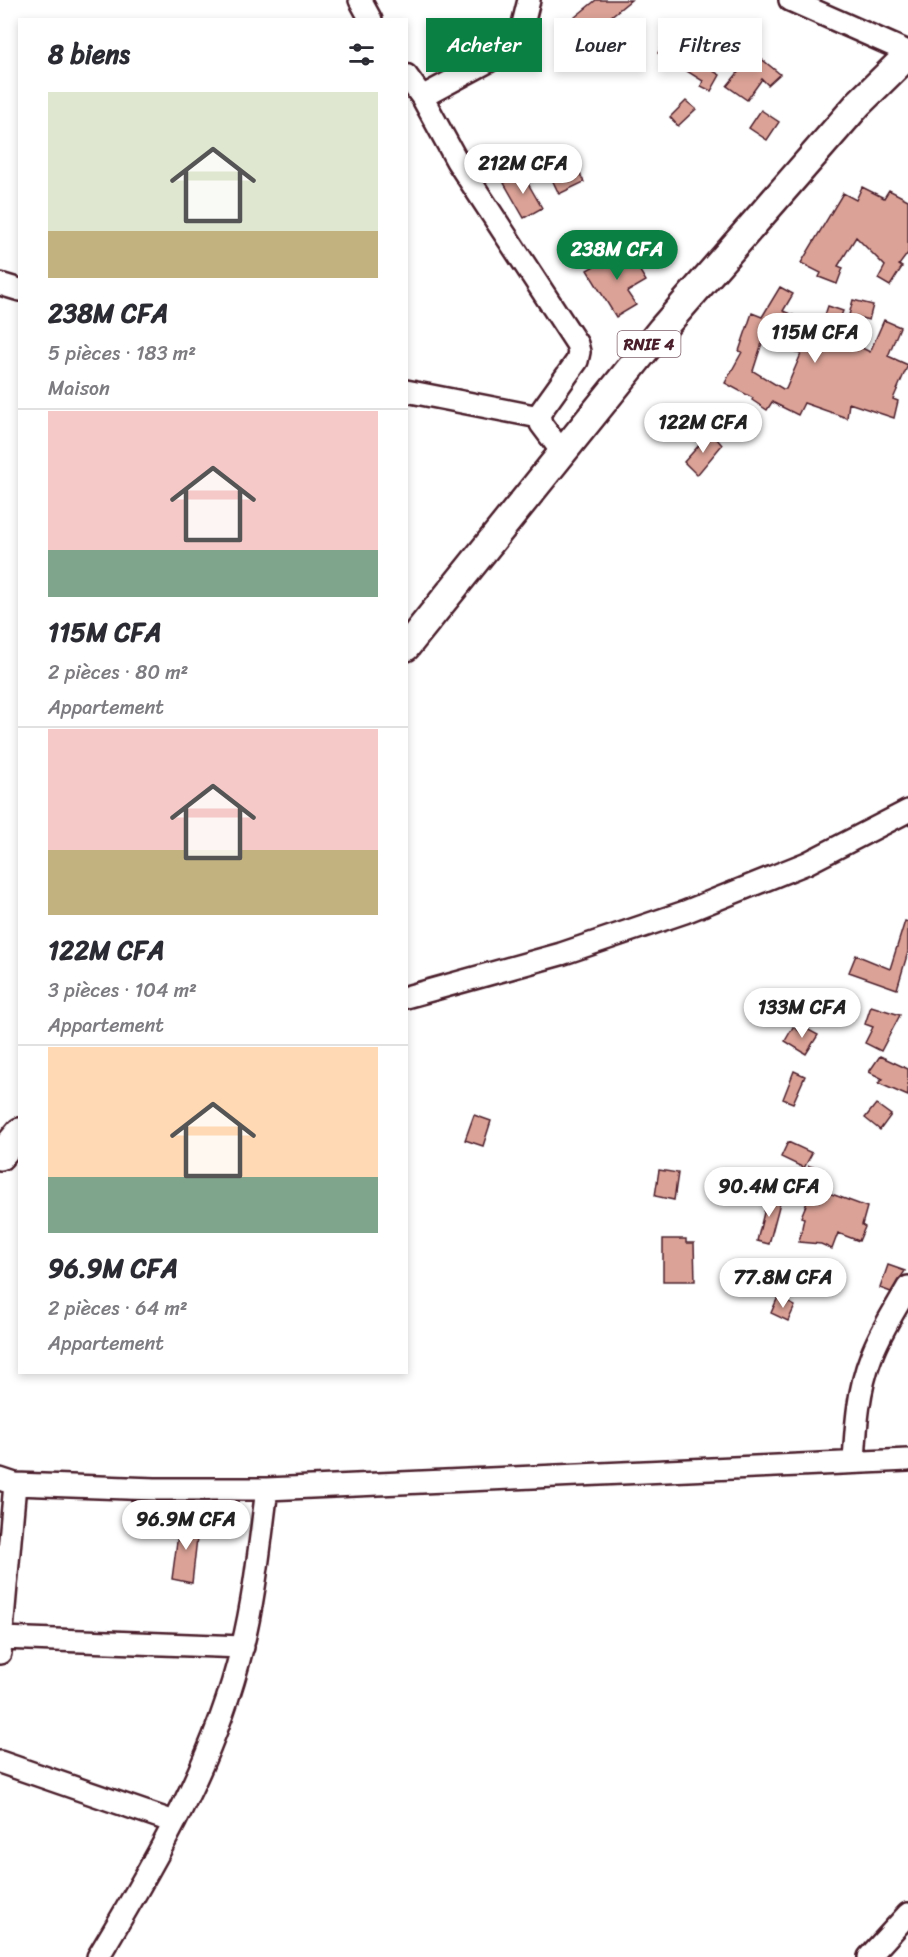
<!DOCTYPE html>
<html lang="fr">
<meta charset="utf-8">
<style>
body{margin:0;font-family:Sriracha,sans-serif;background:#f2f2f3;color:#2b2b33;height:100vh;display:flex;flex-direction:column;font-size:22px;white-space:nowrap}
*{box-sizing:border-box;margin:0}
p{font-size:20px;color:#7c7c81}
.icon{flex:none;width:33px;height:33px;fill:none;stroke:currentColor;stroke-width:2;stroke-linecap:round;stroke-linejoin:round}
.map{position:relative;flex:1;overflow:hidden}
.side{position:absolute;left:18px;top:18px;width:390px;height:1356px;display:flex;flex-direction:column;background:#fff;border-radius:0px;box-shadow:0 3px 9px #0003}
.side>*{flex:none}
.guide{position:absolute;left:426px;top:18px;width:392px;height:54px;display:flex;gap:12px}
.price{position:absolute;translate:-50% -51px;padding:0 14px;border-radius:21px;background:#fff;color:#222;font-size:20px;line-height:39px;filter:drop-shadow(0 2px 3px #0008)}
.price::after{content:'';position:absolute;left:50%;top:36px;width:18px;height:14px;margin-left:-9px;background:inherit;clip-path:polygon(0 0,100% 0,50% 100%)}
.price.on{background:#0b8043;color:#fff}
ul{padding:0;list-style:none}
li{display:grid;align-content:center;gap:12px;height:318px;padding:0 30px}
li+li{border-top:2px solid #e1e1e2}
li span{display:grid;place-items:center;height:186px;border-radius:0px;color:#555}
li>.icon{margin-inline-start:auto}
span .icon{width:108px;height:108px;fill:#fffc;stroke-width:1}
li b{font-size:26px}
h2{display:flex;justify-content:space-between;align-items:center;height:72px;padding:0 30px;font-size:26px}
.tag{padding:0 21px;border-radius:0px;background:#fff;box-shadow:0 3px 9px #0003;font-size:21px;line-height:54px}
.tag.on{background:#0b8043;color:#fff}
.map>svg:first-child{display:block}
</style>
<div class="map">
<svg width="908" height="1957" viewBox="0 0 908 1957">
<rect width="100%" height="100%" fill="#fff"/>
<filter id="ink" filterUnits="userSpaceOnUse"><feTurbulence type="fractalNoise" baseFrequency=".0167" numOctaves="2"/><feDisplacementMap in="SourceGraphic" scale="12" xChannelSelector="R" yChannelSelector="G"/><feConvolveMatrix kernelMatrix="1 2 1 2 8 2 1 2 1" color-interpolation-filters="sRGB"/></filter>
<g filter="url(#ink)">
<!-- building -->
<path fill="#dba297" stroke="#4a1f2b" stroke-width="1.5" fill-rule="evenodd" d="M596,0H631L584,38L570,21Z
M712,34L722,42L705,62L706,63L705,66L720,75L711,91L701,86L703,81L658,53L667,38L695,55Z
M754,53L780,74L768,85L762,79L747,100L727,86Z
M686,101L696,109L678,126L670,117Z
M761,110L779,122L767,140L749,128Z
M572,158L584,182L559,194L548,171Z
M522,173L542,208L524,218L504,183Z
M862,187L884,198L889,190L908,200V253L899,265L902,267L890,286L878,279L885,266L856,237L838,266L843,268L837,284L819,277L821,273L801,263L843,193L856,200Z
M626,248L646,281L627,292L636,305L616,317L587,270Z
M780,287L793,294L783,311L821,327L828,306L843,311L834,334L870,352L884,320L900,327L888,356L908,365L893,399L898,401L894,418L849,403L847,418L804,403L798,415L772,402L767,410L752,400L753,398L725,383L742,352L739,351L752,313L762,317ZM762,343L801,354L786,389H783L753,371Z
M853,300L873,305L869,320L849,315Z
M711,432L722,445L697,475L684,462Z
M905,921L908,922V952L897,989L849,972L856,955L890,969Z
M871,1006L900,1015L881,1051L865,1043L873,1027L865,1024Z
M793,1027L802,1033L805,1028L818,1035L806,1054L785,1041Z
M880,1056L908,1069V1096L878,1083L883,1079L869,1072Z
M794,1071L805,1076L793,1103L783,1099Z
M876,1104L891,1115L880,1130L865,1118Z
M474,1115L491,1121L483,1146L465,1140Z
M788,1142L812,1153L804,1168L781,1157Z
M809,1166L822,1169L818,1189L867,1207L862,1225L865,1227L859,1241L838,1233L832,1249L821,1244L799,1242L804,1218L801,1217L812,1190L805,1189Z
M659,1170L678,1173L674,1200L655,1196Z
M769,1192L782,1195L769,1244L757,1241Z
M663,1239H686V1243H694L695,1281H663Z
M888,1265L905,1271L891,1292L880,1288Z
M778,1297L795,1306L788,1321L771,1313Z
M180,1519L199,1520L192,1583L172,1579Z"/>
<g fill="none" stroke-linecap="round" stroke-linejoin="round">
<defs>
<path id="minor" d="M360,0L371,20
M790,0L908,52
M406,75L422,97L457,161L577,344L579,352L577,361L539,414L541,424L562,452
M422,97L489,61L522,28L529,0
M0,284L20,290
M406,391L539,417
M406,997L561,954L685,912L807,863L908,811
M854,1461C856,1427 858,1390 871,1357C880,1332 895,1310 908,1287
M0,1479L15,1484L155,1489H267L908,1460
M2,1638L243,1647
M0,1653L15,1484
M0,1762L174,1822
M98,1957C157,1859 215,1760 242,1648C255,1596 260,1542 267,1489
M869,1957L908,1914"/>
<path id="major" d="M406,647L662,329L859,103L908,55
M0,1156L20,1132"/>
</defs>
<!-- minor casing -->
<use href="#minor" stroke="#4a1f2b" stroke-width="26"/>
<!-- major casing -->
<use href="#major" stroke="#4a1f2b" stroke-width="32"/>
<!-- minor -->
<use href="#minor" stroke="#fff" stroke-width="21"/>
<!-- major -->
<use href="#major" stroke="#fff" stroke-width="27"/>
</g>
</g>
<g text-anchor="middle" dominant-baseline="central" stroke-width="4.5" stroke-linejoin="round" paint-order="stroke">
<!-- shield labels -->
<rect fill="#fff" stroke="#80626b" stroke-width="1.5" x="617.5" y="331" width="63" height="26" rx="4.5"/>
<g font-size="16" font-weight="bold" fill="#4a1f2b">
<text x="649" y="344">RNIE 4</text>
</g>
</g>
</svg>
<b class="price" style="left:523px;top:195px">212M CFA</b>
<b class="price on" style="left:617px;top:281px">238M CFA</b>
<b class="price" style="left:815px;top:364px">115M CFA</b>
<b class="price" style="left:703px;top:454px">122M CFA</b>
<b class="price" style="left:802px;top:1039px">133M CFA</b>
<b class="price" style="left:769px;top:1218px">90.4M CFA</b>
<b class="price" style="left:783px;top:1309px">77.8M CFA</b>
<b class="price" style="left:186px;top:1551px">96.9M CFA</b>
<div class="guide">
<a class="tag on">Acheter</a>
<a class="tag">Louer</a>
<a class="tag">Filtres</a>
</div>
<section class="side">
<h2>8 biens<svg class="icon" aria-label="filters" viewBox="0 0 24 24"><path d="M4 7h16M4 17h16"/><circle cx="9" cy="7" r="2"/><circle cx="15" cy="17" r="2"/></svg></h2>
<ul>
<li><span style="background:linear-gradient(#dfe7d0 75%,#c2b280 0)"><svg class="icon" aria-label="home" viewBox="0 0 24 24"><path d="M3 11l9-7 9 7M6 9v11h12V9"/></svg></span><div><b>238M CFA</b><p>5 pièces · 183 m²</p><p>Maison</p></div></li>
<li><span style="background:linear-gradient(#f6c9c9 75%,#7fa58c 0)"><svg class="icon" aria-label="home" viewBox="0 0 24 24"><path d="M3 11l9-7 9 7M6 9v11h12V9"/></svg></span><div><b>115M CFA</b><p>2 pièces · 80 m²</p><p>Appartement</p></div></li>
<li><span style="background:linear-gradient(#f6c9c9 65%,#c2b280 0)"><svg class="icon" aria-label="home" viewBox="0 0 24 24"><path d="M3 11l9-7 9 7M6 9v11h12V9"/></svg></span><div><b>122M CFA</b><p>3 pièces · 104 m²</p><p>Appartement</p></div></li>
<li><span style="background:linear-gradient(#ffd9b3 70%,#7fa58c 0)"><svg class="icon" aria-label="home" viewBox="0 0 24 24"><path d="M3 11l9-7 9 7M6 9v11h12V9"/></svg></span><div><b>96.9M CFA</b><p>2 pièces · 64 m²</p><p>Appartement</p></div></li>
</ul>
</section>
</div>
